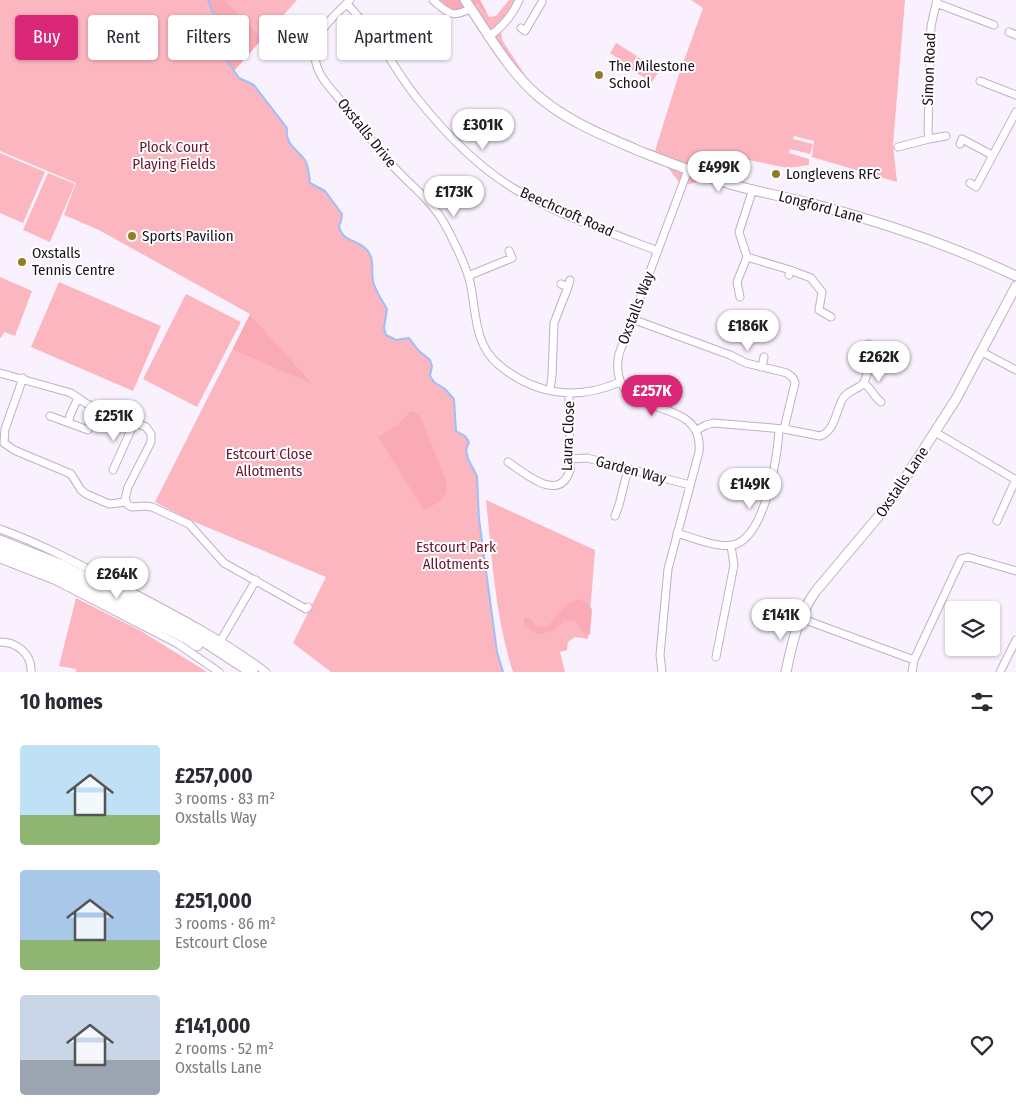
<!DOCTYPE html>
<meta charset="utf-8">
<style>
body{margin:0;font-family:"Fira Sans Condensed",sans-serif;background:#f7f7f7;color:#2b2b33;height:100vh;display:flex;flex-direction:column;font-size:19px;white-space:nowrap}
*{box-sizing:border-box;margin:0}
p{font-size:16px;color:#7c7c81}
.icon{flex:none;width:28px;height:28px;fill:none;stroke:currentColor;stroke-width:2;stroke-linecap:round;stroke-linejoin:round}
.map{position:relative;height:672px;overflow:hidden}
.panel{display:flex;flex-direction:column;background:#fff;flex:1}
.panel>*{flex:none}
.top-card{position:absolute;left:15px;top:15px;width:500px;height:45px;display:flex;gap:10px}
.fabs{position:absolute;left:945px;top:601px;display:grid;gap:10px}
.fabs a{display:grid;place-items:center;width:55px;height:55px;border-radius:5px;background:#fff;box-shadow:0 1px 4px #0004;font-size:25px}
.price{position:absolute;translate:-50% -42px;padding:0 11px;border-radius:18px;background:#fff;color:#222;font-size:16px;line-height:32px;filter:drop-shadow(0 1px 2px #0008)}
.price::after{content:'';position:absolute;left:50%;top:30px;width:15px;height:11px;margin-left:-8px;background:inherit;clip-path:polygon(0 0,100% 0,50% 100%)}
.price.selected{background:#db2777;color:#fff}
ul{padding:0;list-style:none}
li{display:flex;align-items:center;gap:15px;height:125px;padding:0 20px}
li span{display:grid;place-items:center;flex:none;width:140px;height:100px;border-radius:5px;color:#555}
li>.icon{margin-inline-start:auto}
span .icon{width:60px;height:60px;fill:#fffc;stroke-width:1}
li b{font-size:21px}
h2{display:flex;justify-content:space-between;align-items:center;height:60px;padding:0 20px;font-size:21px}
.tag{padding:0 18px;border-radius:5px;background:#fff;box-shadow:0 1px 4px #0004;font-size:18px;line-height:45px}
.tag.selected{background:#db2777;color:#fff}
.map>svg:first-child{display:block}
</style>
<div class="map">
<svg width="1016" height="672" viewBox="0 0 1016 672">
<rect width="100%" height="100%" fill="#f9f1fd"/>
<!-- green -->
<path fill="#fcb6bf" d="M0,0H208L221,35L225,58L239,78L254,85L287,128C285,149 300,149 306,163C309,168 309,177 310,183L325,191L342,214C342,219 340,221 339,225C337,239 362,241 369,252C375,261 371,272 373,282C375,292 382,301 387,309L384,328L386,335L396,340L409,338L419,351L430,360L432,366L430,376L434,382L445,389L454,399L456,431L465,436L469,442L466,450L468,459L477,476L479,519L497,652L503,672H331L293,643L326,577L190,520L155,502L232,350L312,383L250,314L99,230L64,215L76,183L0,151Z
M223,0H297L263,38L228,3Z
M509,0H519L501,29L502,40L538,95L471,8L477,4L489,17L496,16Z
M691,0H905L893,145L897,182L812,157L814,141L794,136L793,139L813,144L810,154L790,149L789,153L809,159V165L788,168L744,159L738,181L753,189L711,178L682,186L662,160L583,126L655,151L678,77L703,8Z
M616,43L637,56L631,67L610,53Z
M638,57L659,71L652,82L630,69Z
M0,153L45,172L23,223L0,213Z
M48,173L75,184L50,242L23,230Z
M0,277L32,291L15,336L4,332L1,338L0,337Z
M59,282L161,326L133,391L31,347Z
M186,294L241,322L197,407L143,379Z
M486,500L595,550L588,639L575,637L568,642L567,650L560,652L565,672H513C495,617 492,557 486,500Z
M76,598L141,631L207,672H76V669L59,666Z"/>
<!-- forest -->
<path fill="#f9aab5" d="M208,0H223L228,3L263,38L234,71L225,58L221,35Z
M433,0H480L489,17L477,4L460,14L453,15Z
M250,314L313,384L232,350Z
M411,411L419,414L446,480C449,499 440,502 424,510L378,437L398,425Z
M579,599L586,603L592,609L590,635L583,632L575,621L564,620C556,630 548,634 536,634L524,624V618L529,617L537,627L548,626L568,603Z"/>
<g fill="none" stroke-linecap="round" stroke-linejoin="round">
<!-- stream -->
<path stroke="#99c1fb" stroke-width="2" d="M208,0L221,35L225,58L239,78L254,85L287,128C285,145 296,148 305,160C309,166 309,177 310,183L325,191L342,214L341,221L339,226C343,243 356,238 367,250C375,259 371,271 373,281C375,291 382,300 387,309L384,328L386,335L396,340L409,338L419,351L430,360L432,366L430,376L434,382L445,389L454,399L456,431L465,436L469,442L466,450L468,459L477,476L479,519L497,652L503,672"/>
<defs>
<path id="minor" d="M350,0C331,20 311,32 316,63C319,77 332,90 341,101C358,123 375,146 393,166C410,185 432,201 444,223C452,237 464,262 469,278C477,308 472,343 499,365C535,395 577,401 620,382
M433,0C448,13 452,19 471,8
M936,3L994,25
M347,4C355,13 364,22 372,32C388,54 400,77 417,98C444,132 480,169 518,191C562,216 611,233 658,251
M521,28L525,31L542,2
M1009,32L1016,35
M488,37C503,27 512,16 519,0
M980,81L1016,95
M929,139L946,136
M960,144L962,139L992,155
M898,147L929,139L928,131L931,26L937,0
M970,183L976,187L1016,112
M747,257L790,270L789,275
M790,270L811,278L822,292L819,310L831,317
M468,276L512,258L509,251
M561,284L568,287L570,280
M740,297L737,282L747,257L739,232L753,189
M632,319L730,355L746,363L787,373L793,378L795,383L784,429
M868,344L886,350
M982,352L1016,370
M762,367L764,357
M0,373L71,393L87,404L146,427L151,434V442L128,487L125,499L128,505L132,507L145,506L152,507L189,524L224,563L306,609L308,607
M23,378L5,429L4,443L14,450L71,474L81,490L86,494L109,504L126,502
M864,383C872,389 873,396 881,402
M550,390L552,376L554,323L568,287
M50,416L88,430
M69,422L70,415L78,398
M697,430L706,425L714,423L784,429L820,436C834,432 836,412 842,400C846,391 857,390 864,383L876,346
M935,432L1016,480
M570,459L587,458L690,485
M508,462C525,473 559,504 570,470L569,394
M113,470L135,421
M615,516L619,505L628,469
M997,521L1016,479
M0,529C45,545 86,568 128,590C176,615 223,640 266,672
M677,533C693,538 718,548 733,545C765,538 778,456 779,429
M0,559L54,580L68,587L178,644L219,672
M800,618L914,660
M221,640L256,580
M0,642C17,642 32,654 31,672
M716,657L734,565L731,546
M662,672L660,655L668,569L699,452C705,389 605,426 619,354L688,170
M912,672L914,660L961,559L968,557L1016,571
M1000,672L1016,640"/>
<path id="tertiary" d="M465,0C488,33 507,69 538,96C567,121 602,135 637,150C670,163 702,176 737,186C763,193 791,198 817,205C885,223 953,246 1016,276
M786,672C792,643 798,616 815,592L883,511L895,494L956,399L1016,286"/>
<path id="primary" d="M0,541L60,565L189,631L252,672
M0,551L56,574L185,637L197,645"/>
</defs>
<!-- minor casing -->
<use href="#minor" stroke="#c1aecb" stroke-width="9"/>
<!-- tertiary casing -->
<use href="#tertiary" stroke="#c1aecb" stroke-width="11"/>
<!-- primary casing -->
<use href="#primary" stroke="#c1aecb" stroke-width="13"/>
<!-- minor -->
<use href="#minor" stroke="#fff" stroke-width="7"/>
<!-- tertiary -->
<use href="#tertiary" stroke="#fff" stroke-width="9"/>
<!-- primary -->
<use href="#primary" stroke="#fff" stroke-width="11"/>
</g>
<!-- markers -->
<g fill="#937d24" stroke="#fff" stroke-width="2">
<circle cx="599" cy="75" r="5"/>
<circle cx="776" cy="174" r="5"/>
<circle cx="132" cy="236" r="5"/>
<circle cx="22" cy="262" r="5"/>
</g>
<g text-anchor="middle" dominant-baseline="central" stroke-width="4" stroke-linejoin="round" paint-order="stroke">
<!-- poi labels -->
<g font-size="15" fill="#1a131e" stroke="#fff" text-anchor="start">
<text x="609" y="66">The Milestone<tspan x="609" dy="17">School</tspan></text>
<text x="786" y="174">Longlevens RFC</text>
<text x="142" y="236">Sports Pavilion</text>
<text x="32" y="253">Oxstalls<tspan x="32" dy="17">Tennis Centre</tspan></text>
</g>
<!-- street labels -->
<g font-size="15" fill="#1a131e" stroke="#fff">
<text transform="translate(929 69) rotate(-88)">Simon Road</text>
<text transform="translate(367 133) rotate(51)">Oxstalls Drive</text>
<text transform="translate(821 207) rotate(15)">Longford Lane</text>
<text transform="translate(567 212) rotate(24)">Beechcroft Road</text>
<text transform="translate(636 308) rotate(-69)">Oxstalls Way</text>
<text transform="translate(568 436) rotate(-88)">Laura Close</text>
<text transform="translate(631 470) rotate(15)">Garden Way</text>
<text transform="translate(902 482) rotate(-56)">Oxstalls Lane</text>
</g>
<!-- park labels -->
<g font-size="15" fill="#6a162c" stroke="#fff">
<text x="174" y="147">Plock Court<tspan x="174" dy="17">Playing Fields</tspan></text>
<text x="269" y="454">Estcourt Close<tspan x="269" dy="17">Allotments</tspan></text>
<text x="456" y="547">Estcourt Park<tspan x="456" dy="17">Allotments</tspan></text>
</g>
</g>
</svg>
<div class="fabs">
<a><svg class="icon" aria-label="layers" viewBox="0 0 24 24"><path d="M12 4l9 5-9 5-9-5zM3 14l9 5 9-5"/></svg></a>
</div>
<b class="price" style="left:483px;top:151px">£301K</b>
<b class="price" style="left:719px;top:193px">£499K</b>
<b class="price" style="left:454px;top:218px">£173K</b>
<b class="price" style="left:748px;top:352px">£186K</b>
<b class="price" style="left:879px;top:383px">£262K</b>
<b class="price selected" style="left:652px;top:417px">£257K</b>
<b class="price" style="left:114px;top:442px">£251K</b>
<b class="price" style="left:750px;top:510px">£149K</b>
<b class="price" style="left:117px;top:600px">£264K</b>
<b class="price" style="left:781px;top:641px">£141K</b>
<div class="top-card">
<a class="tag selected">Buy</a>
<a class="tag">Rent</a>
<a class="tag">Filters</a>
<a class="tag">New</a>
<a class="tag">Apartment</a>
</div>
</div>
<section class="panel">
<h2>10 homes<svg class="icon" aria-label="filters" viewBox="0 0 24 24"><path d="M4 7h16M4 17h16"/><circle cx="9" cy="7" r="2"/><circle cx="15" cy="17" r="2"/></svg></h2>
<ul>
<li><span style="background:linear-gradient(#bfe0f5 70%,#8fb573 0)"><svg class="icon" aria-label="home" viewBox="0 0 24 24"><path d="M3 11l9-7 9 7M6 9v11h12V9"/></svg></span><div><b>£257,000</b><p>3 rooms · 83 m²</p><p>Oxstalls Way</p></div><svg class="icon" aria-label="heart" viewBox="0 0 24 24"><path d="M12 20l-8-8c-3-5 5-10 8-4 3-6 11-1 8 4z"/></svg></li>
<li><span style="background:linear-gradient(#a9c7e8 70%,#8fb573 0)"><svg class="icon" aria-label="home" viewBox="0 0 24 24"><path d="M3 11l9-7 9 7M6 9v11h12V9"/></svg></span><div><b>£251,000</b><p>3 rooms · 86 m²</p><p>Estcourt Close</p></div><svg class="icon" aria-label="heart" viewBox="0 0 24 24"><path d="M12 20l-8-8c-3-5 5-10 8-4 3-6 11-1 8 4z"/></svg></li>
<li><span style="background:linear-gradient(#c9d6e8 65%,#9aa5b1 0)"><svg class="icon" aria-label="home" viewBox="0 0 24 24"><path d="M3 11l9-7 9 7M6 9v11h12V9"/></svg></span><div><b>£141,000</b><p>2 rooms · 52 m²</p><p>Oxstalls Lane</p></div><svg class="icon" aria-label="heart" viewBox="0 0 24 24"><path d="M12 20l-8-8c-3-5 5-10 8-4 3-6 11-1 8 4z"/></svg></li>
</ul>
</section>
